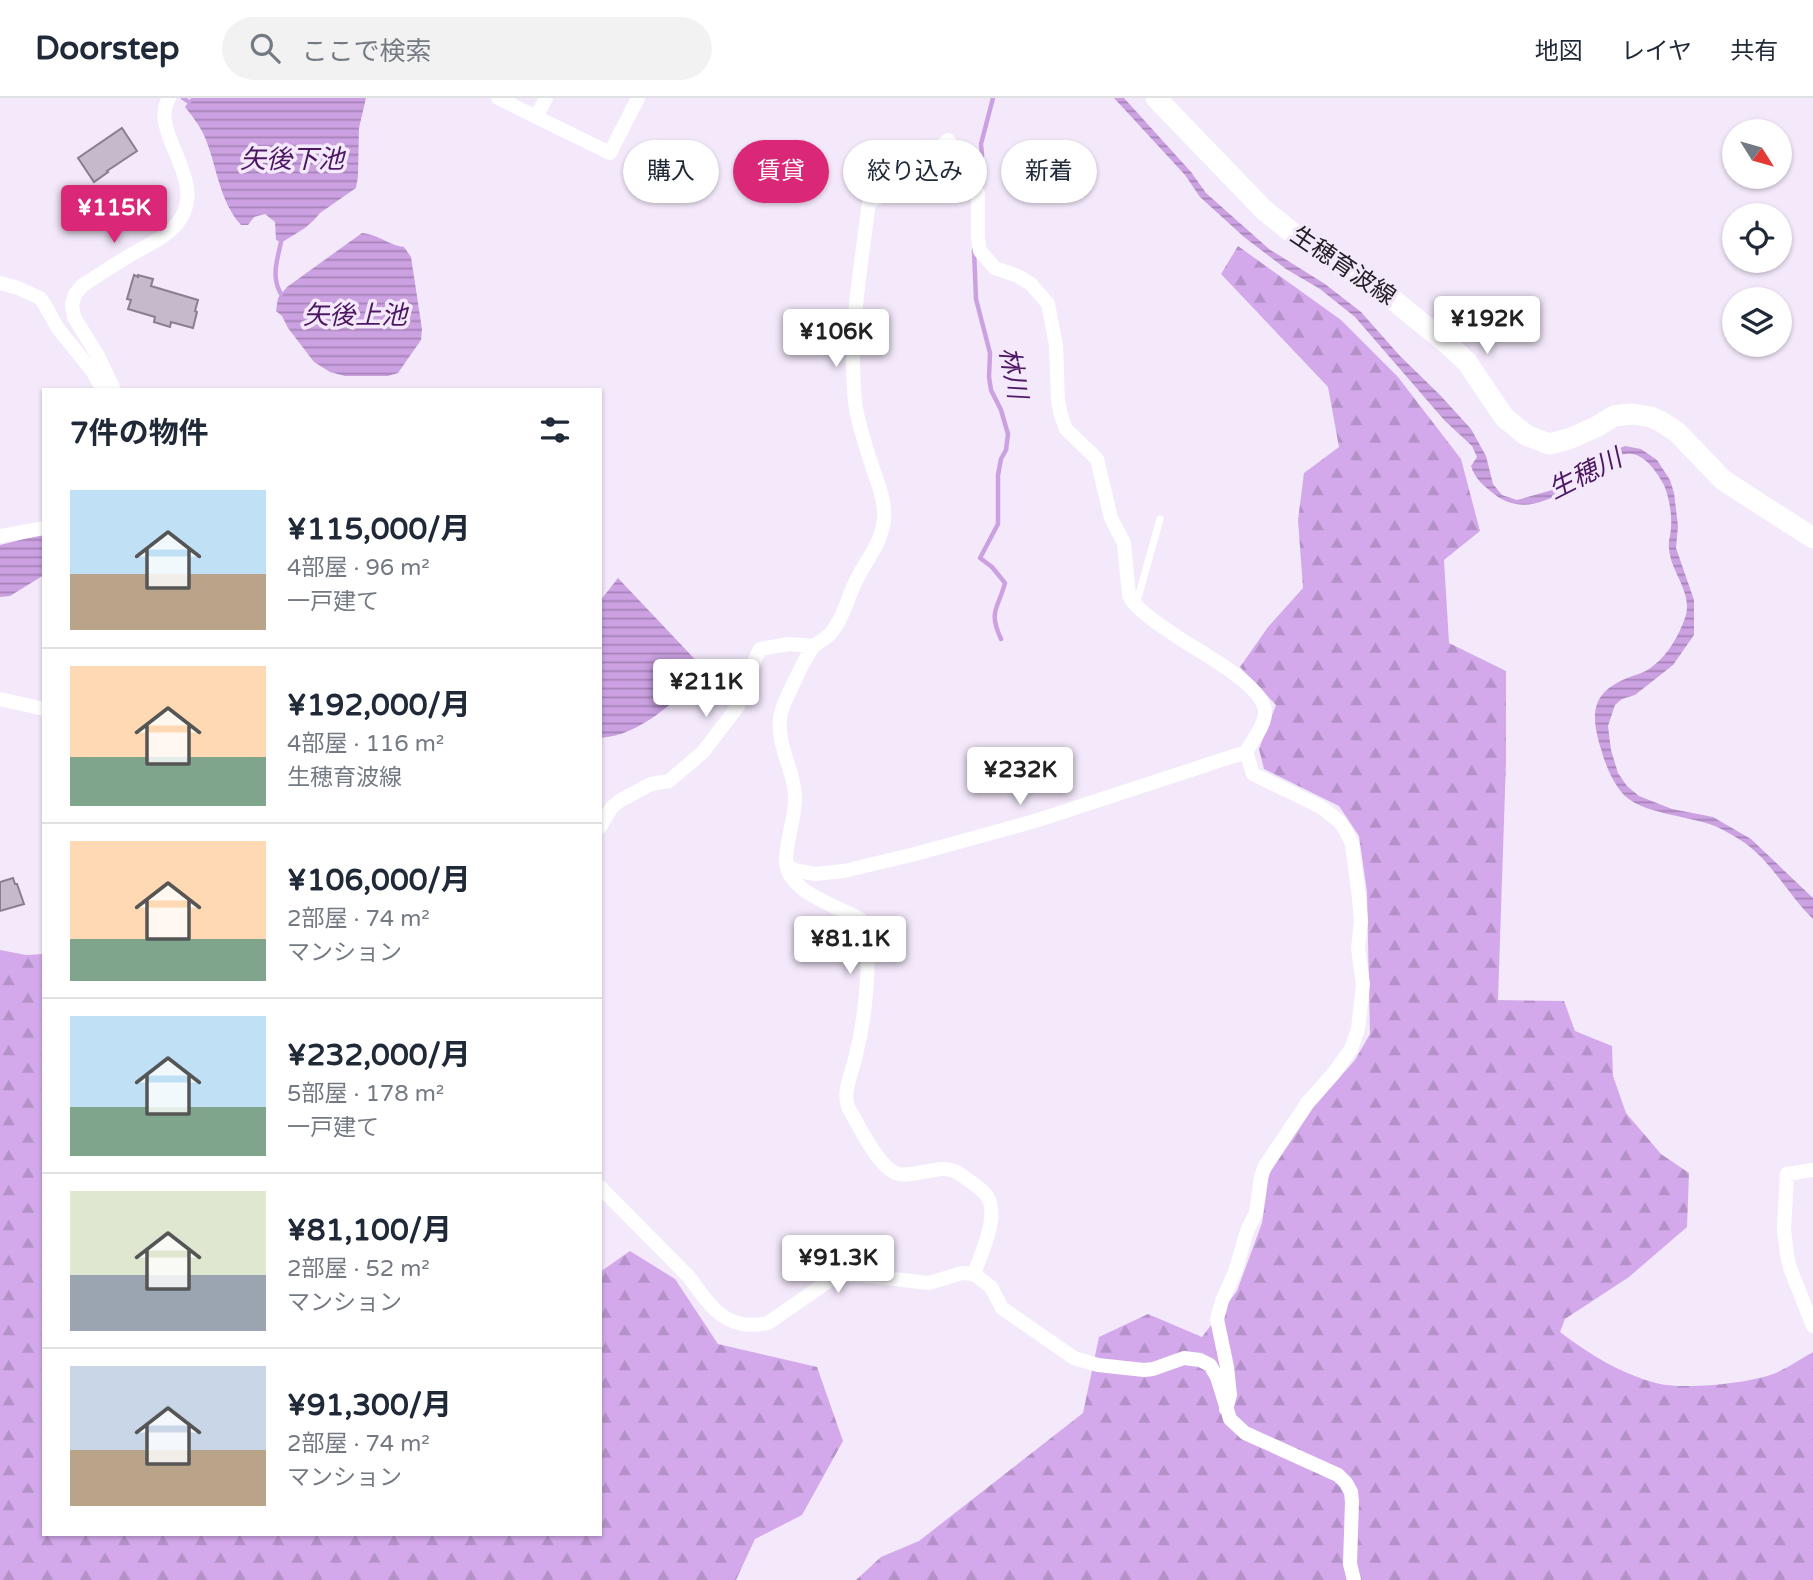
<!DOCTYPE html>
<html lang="ja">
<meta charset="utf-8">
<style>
body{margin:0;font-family:"Varela Round","Noto Sans JP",sans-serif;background:#f2f2f3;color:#1f2937;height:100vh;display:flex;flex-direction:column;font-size:26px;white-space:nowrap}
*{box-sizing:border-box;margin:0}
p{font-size:23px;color:#747a83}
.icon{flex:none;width:38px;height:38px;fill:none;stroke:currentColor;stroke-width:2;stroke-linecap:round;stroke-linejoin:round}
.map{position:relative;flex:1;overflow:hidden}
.panel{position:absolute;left:42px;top:290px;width:560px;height:1148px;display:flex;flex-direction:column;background:#fff;border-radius:0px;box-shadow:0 2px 5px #0004}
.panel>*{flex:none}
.banner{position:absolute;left:623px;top:42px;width:665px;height:63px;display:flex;gap:14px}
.needle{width:46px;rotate:127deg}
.buttons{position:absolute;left:1722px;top:21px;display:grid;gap:14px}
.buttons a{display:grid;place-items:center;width:70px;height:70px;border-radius:50%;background:#fff;box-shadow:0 2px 5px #0004;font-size:35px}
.price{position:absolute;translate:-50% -60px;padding:0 16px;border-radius:7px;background:#fff;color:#222;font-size:23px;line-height:46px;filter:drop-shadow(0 2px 4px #0008)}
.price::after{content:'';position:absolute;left:50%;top:42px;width:21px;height:16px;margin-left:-10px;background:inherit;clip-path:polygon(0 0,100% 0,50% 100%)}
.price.selected{background:#db2777;color:#fff}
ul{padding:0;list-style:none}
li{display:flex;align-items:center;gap:21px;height:175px;padding:0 28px}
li+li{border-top:2px solid #e0e1e3}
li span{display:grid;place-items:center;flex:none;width:196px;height:140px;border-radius:0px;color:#555}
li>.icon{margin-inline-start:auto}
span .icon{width:84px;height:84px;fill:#fffc;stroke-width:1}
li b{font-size:30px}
h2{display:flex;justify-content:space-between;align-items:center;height:84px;padding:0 28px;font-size:30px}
.tag{padding:0 24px;border-radius:32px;background:#fff;box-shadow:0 2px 5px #0004;font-size:24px;line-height:63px}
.tag.selected{background:#db2777;color:#fff}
header{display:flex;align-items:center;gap:42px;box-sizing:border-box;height:98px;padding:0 35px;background:#fff;border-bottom:2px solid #e0e1e3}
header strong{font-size:33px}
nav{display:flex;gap:38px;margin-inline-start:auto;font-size:24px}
.search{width:490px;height:63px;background:#f2f2f3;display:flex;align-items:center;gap:18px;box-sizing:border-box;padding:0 24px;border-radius:38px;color:#747a83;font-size:26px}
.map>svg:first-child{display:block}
</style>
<header>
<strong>Doorstep</strong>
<div class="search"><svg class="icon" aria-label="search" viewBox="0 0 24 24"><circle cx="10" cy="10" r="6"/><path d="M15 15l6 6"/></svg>ここで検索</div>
<nav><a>地図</a><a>レイヤ</a><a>共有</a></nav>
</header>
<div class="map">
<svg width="1813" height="1482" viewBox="0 0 1813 1482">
<defs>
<pattern id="forest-firs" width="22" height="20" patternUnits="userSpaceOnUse" patternTransform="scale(1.75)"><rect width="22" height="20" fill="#d3a9eb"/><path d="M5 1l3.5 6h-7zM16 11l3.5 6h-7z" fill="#b591c9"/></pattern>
<pattern id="water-rules" width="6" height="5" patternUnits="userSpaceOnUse" patternTransform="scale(1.75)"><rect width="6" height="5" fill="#cba1e2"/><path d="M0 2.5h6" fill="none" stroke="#a583b7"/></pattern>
</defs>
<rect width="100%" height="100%" fill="#f4e9fb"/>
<!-- forest -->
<path fill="url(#forest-firs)" d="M1238,148L1341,222L1398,279L1461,361L1480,433L1444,462L1449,545L1506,573V663L1498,902L1564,903L1575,933L1612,948L1613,978L1626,1015L1661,1056L1689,1075L1687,1129L1629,1179L1565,1221L1560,1234C1589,1256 1621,1276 1656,1285C1682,1292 1744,1286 1770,1277C1785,1272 1799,1262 1813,1254V1482H856L881,1459L919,1443L1083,1315L1099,1239L1148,1216L1202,1239L1237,1193L1262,1125L1269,1076L1313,1010L1355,962L1370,936L1367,794L1359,738L1339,708L1264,671L1259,651L1276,607L1240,569L1268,529L1303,490L1298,422L1304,375L1339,349L1328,289L1221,176Z
M0,852L26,857L44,856V1437H600V1174L630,1153L675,1181L718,1246L817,1269L843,1343L802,1417L755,1441L736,1482H0Z"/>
<!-- water -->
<path fill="url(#water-rules)" d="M191,0H366L359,30L358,78L356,90L320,115L314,122L305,130L284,143L281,144L276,142L275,124L265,116L254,119L248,127H241C220,104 217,70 206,42C201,29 193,19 185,9Z
M1114,0H1124L1191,74L1206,95L1269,151L1325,186L1361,214L1400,258L1440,297L1471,331L1486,358L1493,386L1502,397L1517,402L1552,392L1573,382L1612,353L1625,348L1641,351L1657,362L1670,382L1674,395L1678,428L1676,450L1694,502V537L1673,567L1635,597L1622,601L1615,607L1608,628L1611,652L1618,675L1627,688L1639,698L1672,711L1713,719L1751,741L1813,800V821C1786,795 1770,759 1737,740C1729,735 1719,729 1709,726C1686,718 1643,715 1625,698C1613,686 1605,666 1601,651C1591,618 1590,596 1625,581C1634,577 1645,575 1653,568C1668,557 1679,537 1685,520C1694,495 1670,474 1669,450C1668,443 1671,436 1671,429C1672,416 1669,399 1664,387C1657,374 1643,353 1626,356C1617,357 1609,363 1602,368C1571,388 1531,425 1494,396C1484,388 1475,381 1471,368L1477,359L1472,348L1445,323L1355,219L1320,191L1286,171L1244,139L1200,99L1185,77Z
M362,135C380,137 388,147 404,149L411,159L422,231L421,242L398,275L388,278H345L330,274L314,264L288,230L282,218L276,213L278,200L287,189Z
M40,437H44V477L10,498L0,499V447Z
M618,480L706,573L707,577C674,601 643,637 600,640V503Z"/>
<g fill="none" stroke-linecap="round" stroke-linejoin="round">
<!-- stream -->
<path stroke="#cba1e2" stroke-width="4.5" d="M183,0L189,4
M977,82L976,75L982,57L981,46L993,0
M281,144C277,163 271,179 281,196
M974,152L976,201L990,255L989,279L991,292L1001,312L1008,336L1006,352L1001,361L998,377V426L980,460L992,469L1005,485C998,511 988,513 1001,541"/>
</g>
<!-- building -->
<path fill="#c5bacb" stroke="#897f8f" stroke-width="2" d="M122,30L137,53L107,73L108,74L94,84L78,60Z
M134,177L138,179V177L153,181L151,188L198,202L195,213L197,214L193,230L171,224L170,229L154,224L155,219L128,211L131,202L127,201Z
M13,780L15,786H17L24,806L0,813V784Z"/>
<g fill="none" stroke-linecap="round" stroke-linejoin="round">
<!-- lane -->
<path stroke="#fff" stroke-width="7" d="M1136,507L1160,421"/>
<!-- street -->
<path stroke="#fff" stroke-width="14" d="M498,0L536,19L546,0
M536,19L610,55L638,0
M0,185L18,190L40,200L45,207L57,229L93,274L103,292
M114,292L98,258L74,219L72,207L75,196L83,187C100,176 117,165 134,155C148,147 164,140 175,128C214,85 147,36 169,0
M0,438L44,430
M0,601L44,611
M600,729L612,709L621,702L651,686L669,683L703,654L738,608L752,568L760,551L789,546L814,548
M786,766L794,772L815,776L844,773L915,756L1035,723L1246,654
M1813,1072L1787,1076L1784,1131L1787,1157L1790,1170L1813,1228
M600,1089L689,1179C711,1209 726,1234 768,1225L833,1180L846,1177H860L929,1185L962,1175L974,1176L991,1189L1002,1210L1074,1260L1098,1267L1144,1272L1153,1271L1184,1260L1200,1262L1210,1267L1217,1279L1230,1321L1245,1335L1338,1377L1346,1385L1351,1394L1352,1404L1350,1466L1354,1482
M974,1176C981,1155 1000,1118 987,1098C983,1092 977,1088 971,1084C961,1077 954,1070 942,1071C929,1072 904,1080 895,1075C875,1064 860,1029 848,1009C843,992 851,978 855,961C864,926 875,853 860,821C836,807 785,794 786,761C787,741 794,723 795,703C796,673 774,645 781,615C783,605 807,556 813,549C818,544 825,541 830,536C844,520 848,497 858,479C868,459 881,446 884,422C886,405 878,386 873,371C866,349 858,327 855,304C848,238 861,169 869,104L904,87L948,42L960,60L978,95V140L980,153L995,170L1018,178L1031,186L1048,206L1056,247L1058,303L1061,317L1066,331L1097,361L1111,420L1124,445L1129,497L1132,503C1144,517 1163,529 1179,540C1198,553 1268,589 1265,616C1264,629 1252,643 1246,654L1253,676L1321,709L1340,724L1346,733L1352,746L1359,800L1361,823L1358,850L1363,886L1358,931L1351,951L1333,976L1308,1004L1265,1068L1261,1079L1256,1115L1247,1133L1235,1174L1222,1203L1217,1221L1227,1269L1230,1297L1226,1311"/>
<!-- secondary -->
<path stroke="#fff" stroke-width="21" d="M1156,0L1264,112L1295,137L1396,204L1452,250L1467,264L1504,319L1526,337L1549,346L1569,341L1596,329L1614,318L1632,316L1651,319L1660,323L1677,334L1723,382L1813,440"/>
</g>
<g text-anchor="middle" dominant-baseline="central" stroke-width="7" stroke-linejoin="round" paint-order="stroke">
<!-- street labels -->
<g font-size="24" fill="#242026" stroke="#f4e9fb">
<text transform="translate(1343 168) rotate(34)">生穂育波線</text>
</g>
<!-- water labels -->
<g font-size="26" font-style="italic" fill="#4d1764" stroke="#f4e9fb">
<text x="292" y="61">矢後下池</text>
<text x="355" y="217">矢後上池</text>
<text transform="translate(1013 275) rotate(79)">林川</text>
<text transform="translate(1585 376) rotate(-27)">生穂川</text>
</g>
</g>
</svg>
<div class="buttons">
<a><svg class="needle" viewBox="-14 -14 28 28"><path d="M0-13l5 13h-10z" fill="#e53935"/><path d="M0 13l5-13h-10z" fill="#747a83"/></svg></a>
<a><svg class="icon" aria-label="locate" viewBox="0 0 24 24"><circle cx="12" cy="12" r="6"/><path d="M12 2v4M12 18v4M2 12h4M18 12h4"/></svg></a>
<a><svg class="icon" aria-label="layers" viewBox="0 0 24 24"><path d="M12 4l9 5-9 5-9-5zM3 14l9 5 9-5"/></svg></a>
</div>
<b class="price selected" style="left:114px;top:147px">¥115K</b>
<b class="price" style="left:1487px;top:258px">¥192K</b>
<b class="price" style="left:836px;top:271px">¥106K</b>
<b class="price" style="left:706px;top:621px">¥211K</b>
<b class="price" style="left:1020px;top:709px">¥232K</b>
<b class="price" style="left:850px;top:878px">¥81.1K</b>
<b class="price" style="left:838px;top:1197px">¥91.3K</b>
<div class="banner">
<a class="tag">購入</a>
<a class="tag selected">賃貸</a>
<a class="tag">絞り込み</a>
<a class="tag">新着</a>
</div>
<section class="panel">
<h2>7件の物件<svg class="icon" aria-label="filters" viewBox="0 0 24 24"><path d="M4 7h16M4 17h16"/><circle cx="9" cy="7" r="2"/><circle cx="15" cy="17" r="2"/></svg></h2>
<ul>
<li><span style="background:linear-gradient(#bfe0f5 60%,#b9a48a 0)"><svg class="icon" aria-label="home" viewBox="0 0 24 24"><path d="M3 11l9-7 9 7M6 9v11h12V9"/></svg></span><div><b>¥115,000/月</b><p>4部屋 · 96 m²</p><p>一戸建て</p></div></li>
<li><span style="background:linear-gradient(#ffd9b3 65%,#7fa58c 0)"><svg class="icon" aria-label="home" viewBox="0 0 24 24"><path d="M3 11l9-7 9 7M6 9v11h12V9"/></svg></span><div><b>¥192,000/月</b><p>4部屋 · 116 m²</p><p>生穂育波線</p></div></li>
<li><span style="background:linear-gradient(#ffd9b3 70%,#7fa58c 0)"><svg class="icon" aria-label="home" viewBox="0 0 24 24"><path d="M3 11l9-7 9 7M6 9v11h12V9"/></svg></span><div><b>¥106,000/月</b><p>2部屋 · 74 m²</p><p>マンション</p></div></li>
<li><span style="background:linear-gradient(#bfe0f5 65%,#7fa58c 0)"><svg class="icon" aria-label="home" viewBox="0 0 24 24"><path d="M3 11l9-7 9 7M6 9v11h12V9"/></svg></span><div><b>¥232,000/月</b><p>5部屋 · 178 m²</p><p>一戸建て</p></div></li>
<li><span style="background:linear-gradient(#dfe7d0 60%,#9aa5b1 0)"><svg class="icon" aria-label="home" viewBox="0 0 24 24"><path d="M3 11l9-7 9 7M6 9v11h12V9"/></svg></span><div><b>¥81,100/月</b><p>2部屋 · 52 m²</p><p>マンション</p></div></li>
<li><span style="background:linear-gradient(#c9d6e8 60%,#b9a48a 0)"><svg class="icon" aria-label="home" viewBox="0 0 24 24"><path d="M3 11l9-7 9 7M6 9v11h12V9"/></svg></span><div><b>¥91,300/月</b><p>2部屋 · 74 m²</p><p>マンション</p></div></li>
</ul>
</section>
</div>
